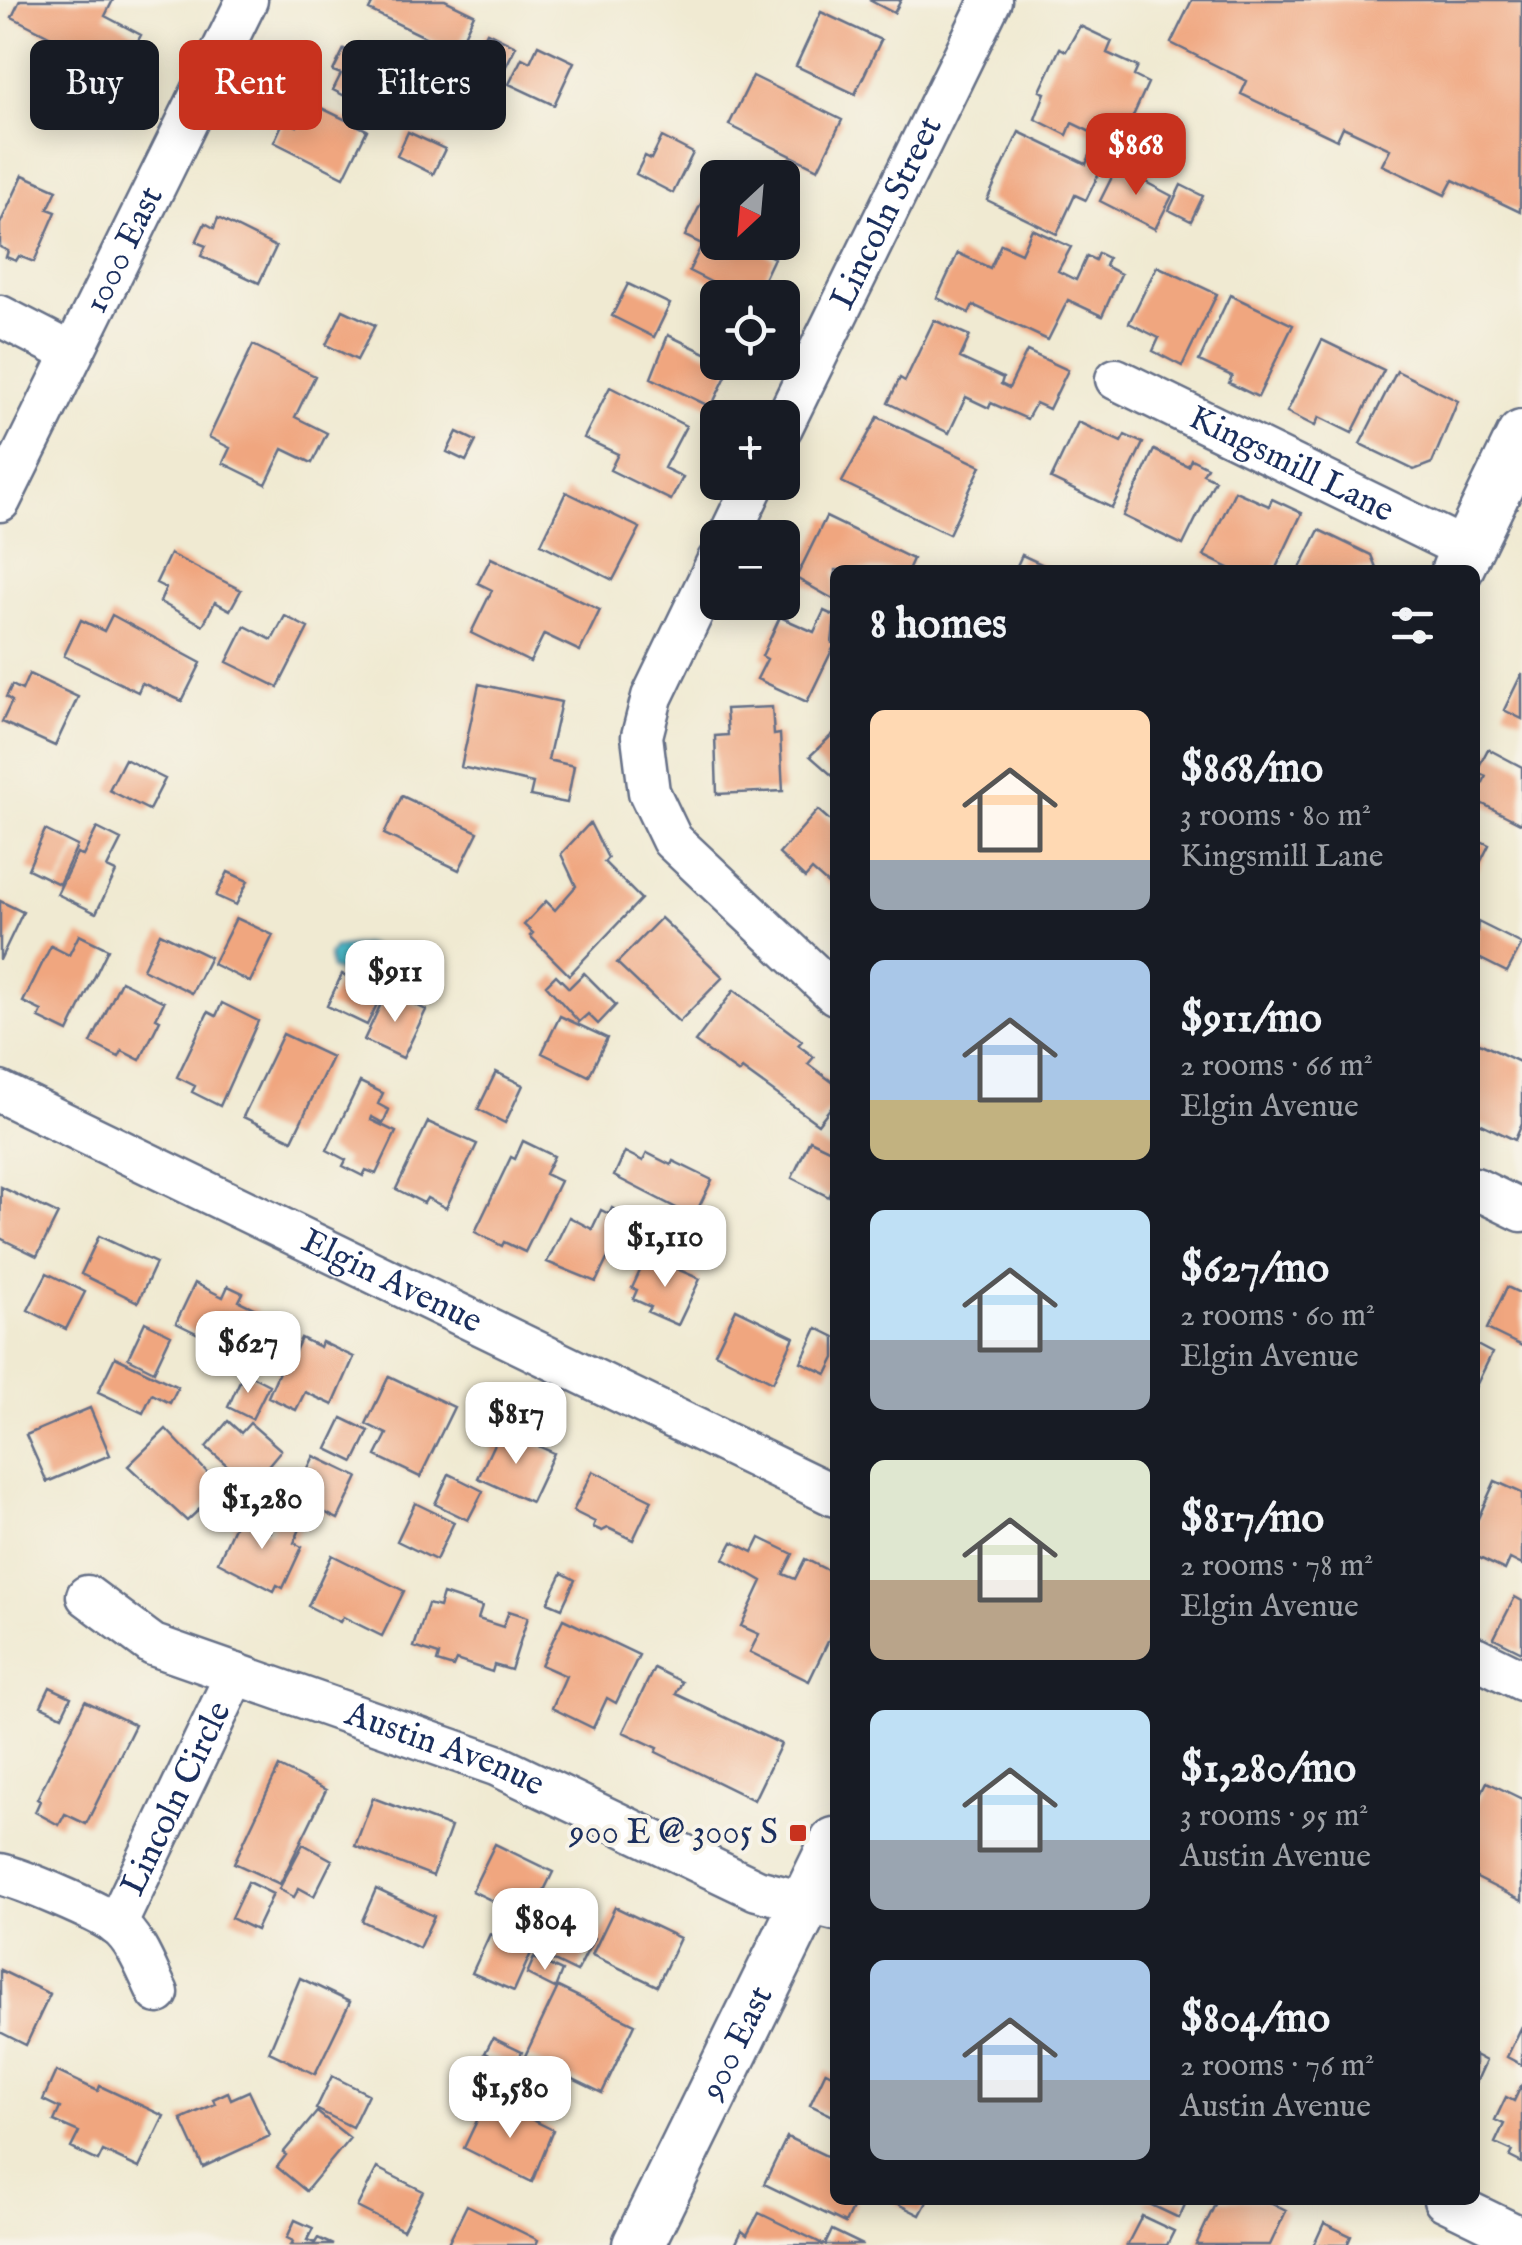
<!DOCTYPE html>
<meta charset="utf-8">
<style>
body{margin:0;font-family:"IM FELL English",serif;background:#20242c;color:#f1f3f6;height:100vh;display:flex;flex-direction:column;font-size:38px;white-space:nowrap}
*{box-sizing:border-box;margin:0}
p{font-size:32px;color:#9ea1a6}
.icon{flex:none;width:55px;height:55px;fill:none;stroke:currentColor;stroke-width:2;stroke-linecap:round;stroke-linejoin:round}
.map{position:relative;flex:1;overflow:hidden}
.details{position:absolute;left:830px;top:565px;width:650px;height:1640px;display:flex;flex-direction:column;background:#171b24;border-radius:15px;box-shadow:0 5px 25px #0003}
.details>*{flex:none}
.hud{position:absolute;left:30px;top:40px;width:650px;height:90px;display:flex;gap:20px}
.needle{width:65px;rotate:206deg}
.buttons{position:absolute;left:700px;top:160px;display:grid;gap:20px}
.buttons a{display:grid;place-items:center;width:100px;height:100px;border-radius:15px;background:#171b24;box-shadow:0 5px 25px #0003;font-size:50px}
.price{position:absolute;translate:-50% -85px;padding:0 22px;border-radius:20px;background:#fff;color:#222;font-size:32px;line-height:65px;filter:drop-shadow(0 2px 5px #0008)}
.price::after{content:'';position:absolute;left:50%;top:60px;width:30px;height:22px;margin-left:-15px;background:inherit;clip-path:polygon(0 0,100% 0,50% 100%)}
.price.active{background:#c8321e;color:#fff}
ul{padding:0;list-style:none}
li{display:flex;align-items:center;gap:30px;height:250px;padding:0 40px}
li span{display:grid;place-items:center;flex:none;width:280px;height:200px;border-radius:15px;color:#555}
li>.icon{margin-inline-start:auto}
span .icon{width:120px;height:120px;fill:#fffc;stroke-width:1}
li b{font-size:42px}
h2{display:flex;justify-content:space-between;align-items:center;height:120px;padding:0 40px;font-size:42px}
.chip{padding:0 35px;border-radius:15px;background:#171b24;box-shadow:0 5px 25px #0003;font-size:35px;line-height:90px}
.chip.active{background:#c8321e;color:#fff}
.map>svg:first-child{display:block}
</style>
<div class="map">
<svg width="1522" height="2245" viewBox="0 0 1522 2245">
<rect width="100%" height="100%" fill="#f7f3e8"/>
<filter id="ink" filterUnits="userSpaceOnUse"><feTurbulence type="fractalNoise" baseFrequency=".01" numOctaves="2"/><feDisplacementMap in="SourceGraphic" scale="20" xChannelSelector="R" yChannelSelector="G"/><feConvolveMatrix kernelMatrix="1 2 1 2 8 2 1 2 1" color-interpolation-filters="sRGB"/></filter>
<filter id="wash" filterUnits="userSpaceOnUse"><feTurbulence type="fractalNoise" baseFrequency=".0048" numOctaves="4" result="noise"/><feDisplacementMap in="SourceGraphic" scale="40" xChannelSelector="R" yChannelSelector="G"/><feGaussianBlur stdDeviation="2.25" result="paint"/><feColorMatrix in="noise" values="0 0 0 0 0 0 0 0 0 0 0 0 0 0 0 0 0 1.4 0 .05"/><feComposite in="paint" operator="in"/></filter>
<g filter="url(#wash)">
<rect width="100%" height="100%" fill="#f0ead2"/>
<!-- water -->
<path fill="#4cb9c7" stroke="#347492" stroke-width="2.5" d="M367,944L384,953L379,965L356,964C348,971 341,974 331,969L329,955L334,948Z"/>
<g id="blocks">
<!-- building -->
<path fill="#f0a67f" d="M20,0H113L105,16L141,35L128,60L119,55L112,68L12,17Z
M374,0H445L474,14L456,52L369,10Z
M869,0H901L894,13Z
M1192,0H1522L1520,212L1453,180L1445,195L1382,165L1390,149L1343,127L1337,140L1241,94L1247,81L1171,43Z
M821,12L881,40L855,94L796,66Z
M1080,26L1112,41L1107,53L1138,67L1134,76L1148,83L1123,138L1107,130L1103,138L1072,123L1067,135L1035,119L1045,93L1040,91L1060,48L1066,51Z
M487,32L516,46L500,78L471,64Z
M359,43L406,67L405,70L418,77L409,95L395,87L391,93L398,97L387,117L333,90L341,74L333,71L344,49L353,54Z
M538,45L574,62L554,105L509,84L522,58L530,62Z
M753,76L842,120L818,169L729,125Z
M309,102L367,130L344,177L274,142L284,120L297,126Z
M408,132L445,149L433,174L397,156Z
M1019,132L1086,164L1093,149L1108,155L1086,200L1075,195L1057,234L987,200Z
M662,137L693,153L673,193L636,174L645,156L651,159Z
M1127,139L1152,151L1144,168L1119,157Z
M1117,167L1172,196L1155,229L1100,201Z
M23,175L57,190L48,209L56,212L34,262L19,256L16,261L6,257L8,251L0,247V224Z
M711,183L718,187V242H759L756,249L774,258L755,298H743L689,271L702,244L685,236Z
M1181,185L1203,196L1191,221L1169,210Z
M218,218L276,247L259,283L201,256L206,246L196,242L205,223L214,228Z
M1032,229L1071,247L1058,271L1076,280L1087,256L1095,260L1098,253L1108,258L1105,266L1121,274L1102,316L1068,300L1048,340L973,305L969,313L937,298L958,253L990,268L1001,244L1021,253Z
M1157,266L1217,294L1182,366L1153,351L1159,338L1129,323Z
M628,284L670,304L654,337L612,316Z
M1230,295L1293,325L1258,397L1229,383L1232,376L1199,361Z
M343,310L375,325L357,360L326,345Z
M934,320L970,336L960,358L1003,378L1001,384L1009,388L1027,351L1068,370L1049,409L1036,403L1027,419L991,403L989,408L966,397L949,433L888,403L900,378L905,381Z
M668,335L718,359V362L731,366L711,407L651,378Z
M1322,340L1384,370L1352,433L1319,417L1315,426L1287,412Z
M253,345L315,376L295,417L327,433L312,463L283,449L266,484L223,463L230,448L209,437Z
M1397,371L1458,401L1432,463L1414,470L1360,444Z
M610,387L686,426L664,468L683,477L671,500L610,470L618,454L584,438Z
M878,417L981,466L949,534L842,482Z
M1078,422L1121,442L1125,435L1143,443L1112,508L1051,479Z
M457,432L476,441L466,461L447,452Z
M1154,450L1188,466L1191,459L1207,467L1203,474L1215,480L1183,545L1123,516Z
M1235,491L1269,506L1272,499L1302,513L1275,570H1233L1204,556Z
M566,492L640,528L613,580L541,544Z
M826,517L913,559L908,570H835V600L796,578Z
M1319,530L1371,555L1377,570H1299Z
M170,554L241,590L230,610L215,602L203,625L160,602L166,588L156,583Z
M1022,555L1054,570H1015Z
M491,558L600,610L580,651L544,634L530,662L471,633L492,590L478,583Z
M824,611L835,616L832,643L835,644L807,702L757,679L767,659L762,656L780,617L814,632Z
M112,615L201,663L182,701L142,683L138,692L64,656L81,620L104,631Z
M285,616L308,628L278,687L227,662L245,626L272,640Z
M1522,673V719L1504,710Z
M29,674L78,697L55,746L2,722L12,701L6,697L12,685L22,690Z
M479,684L561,702L548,760L574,766L567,803L530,796L533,783L461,767Z
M772,707L774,735L780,734L783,791L717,794L715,736L728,735L726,709Z
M835,732V778L810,756Z
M1488,749L1522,767V824L1475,800L1486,776L1476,772Z
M125,759L165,779L149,810L109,790Z
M402,796L478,832L459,870L384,834Z
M818,810L835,825V880L830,886L812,870L805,878L779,854Z
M590,823L608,858L604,862L641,899L569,975L530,936L533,933L524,925L546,901L555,910L576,886L561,854Z
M97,828L121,840L107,868L116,872L96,913L57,894L77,853L83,856Z
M45,830L77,846L59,884L28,869Z
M1475,838L1489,845L1475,873Z
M228,872L248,881L236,905L216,896Z
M0,901L23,912L0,960Z
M236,918L273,935L250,982L213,964Z
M661,918L723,977L679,1022L617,963Z
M1478,922L1522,944L1507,972L1475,956Z
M160,933L210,957L192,993L143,969Z
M79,935L108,949L68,1032L39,1018L42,1011L23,1002L51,946L69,955Z
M366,973L387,983L367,1025L327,1006L342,974L361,983Z
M584,973L616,1005L598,1024L588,1014L579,1022L546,985L556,975L569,988Z
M121,981L164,1002L156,1018L160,1020L140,1060L122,1051L119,1057L91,1043Z
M734,990L802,1041L798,1045L814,1057L808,1064L835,1084V1102L818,1124L742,1069L739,1073L695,1042Z
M387,991L426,1010L403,1058L364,1040Z
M222,1003L258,1021L220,1106L192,1092L195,1086L177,1077L208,1012L216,1016Z
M560,1016L607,1038L589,1076L542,1053Z
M283,1034L332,1057L292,1140L243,1117Z
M1475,1041L1522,1063V1124L1515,1140L1475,1121Z
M496,1072L523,1085L505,1123L478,1109Z
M360,1082L383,1093L378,1104L389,1110L383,1123L372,1117L371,1120L396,1132L376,1174L366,1170L363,1176L343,1166L346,1160L327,1150Z
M428,1122L477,1144L446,1208L427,1198L424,1203L396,1189Z
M810,1140L835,1152V1184L829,1197L792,1178Z
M523,1141L554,1156L545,1174L560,1181L525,1252L504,1242L502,1246L475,1232L511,1157L515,1159Z
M625,1152L643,1161L647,1153L671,1165L673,1161L712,1180L694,1217L614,1176Z
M1,1187L58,1214L37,1256L0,1238Z
M612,1208L628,1216L596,1282L547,1262L569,1217L592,1229L601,1210L609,1214Z
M99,1236L156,1263L138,1302L81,1274Z
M647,1256L700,1279L678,1325L648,1312L651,1307L633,1299L637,1290L632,1288Z
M47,1273L85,1292L66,1329L28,1310Z
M195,1283L223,1297L228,1286L243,1293L239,1301L258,1310L237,1353L176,1323Z
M1507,1287L1522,1294V1346L1487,1329Z
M736,1309L794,1337L773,1382L715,1353Z
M145,1322L171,1335L154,1371L128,1358Z
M817,1328L835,1337V1358L827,1374L801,1362Z
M301,1338L320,1347L322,1342L354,1357L333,1405L305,1392L296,1410L268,1397L281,1367L287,1369Z
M1475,1344L1492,1353L1475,1388Z
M115,1357L178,1387L170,1403L152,1394L143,1413L98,1392Z
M244,1372L269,1385L252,1419L228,1407Z
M389,1376L454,1407L420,1477L376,1456L387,1434L366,1424Z
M90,1408L110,1455L47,1482L26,1435Z
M342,1418L369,1431L354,1462L327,1449Z
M228,1421L241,1433L250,1423L281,1450L251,1486L206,1447Z
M166,1429L222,1488L187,1521L128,1466Z
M499,1433L519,1443L521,1438L554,1453L531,1502L478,1478Z
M314,1456L358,1477L338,1519L294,1497Z
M593,1471L652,1500L633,1540L608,1528L602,1531L593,1527L595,1522L573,1511Z
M449,1474L483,1491L468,1520L435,1504Z
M1495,1481L1522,1493V1565L1510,1559L1505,1570L1475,1556V1525Z
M415,1503L454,1522L436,1560L397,1541Z
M238,1518L270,1532L276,1518L300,1529L294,1543L302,1547L283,1588L277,1585L274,1591L218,1562Z
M760,1538L793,1554L783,1574L795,1579L805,1559L835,1574V1627L809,1681L750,1652L759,1634L741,1626L762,1581L724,1559L733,1542L753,1552Z
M332,1555L404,1591L382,1636L343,1617L340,1622L308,1606Z
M562,1573L575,1580L562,1608L548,1602Z
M443,1594L482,1607L478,1619L503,1627L509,1611L528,1617L511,1670L494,1665L492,1672L456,1660L453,1667L437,1662L439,1655L414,1647L428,1604L439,1607Z
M1515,1597L1522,1601V1652L1494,1638Z
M563,1619L639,1655L616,1703L607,1698L593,1728L552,1708L566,1676L541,1665Z
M654,1668L682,1682L676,1694L781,1744L754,1800L656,1752L658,1748L623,1732Z
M50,1687L71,1697L62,1716L41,1706Z
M85,1701L135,1725L86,1824L65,1814L59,1825L35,1812L40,1801L37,1799Z
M279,1767L326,1790L280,1884L234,1863Z
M1487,1782L1522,1799V1901L1475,1877V1806Z
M373,1798L451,1827L433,1876L355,1846Z
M303,1844L332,1860L314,1896L299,1888L294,1897L279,1889Z
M495,1844L553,1872L530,1919L472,1891Z
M248,1882L273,1894L256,1930L231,1918Z
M376,1889L434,1916L419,1948L362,1921Z
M615,1907L680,1938L657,1986L592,1955Z
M557,1920L594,1938L577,1972L540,1954Z
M490,1934L531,1953L514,1991L472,1973Z
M534,1958L562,1971L555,1988L527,1974Z
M0,1970L50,1994L26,2045L0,2032Z
M300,1978L350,2002L315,2074L269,2052Z
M558,1987L635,2024L602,2093L525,2056Z
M1522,2026V2065L1507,2057Z
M493,2038L522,2052L515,2067L485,2053Z
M1475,2055L1486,2061L1475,2085Z
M56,2071L98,2091L100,2086L164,2116L139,2168L103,2151L98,2161L71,2148L79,2132L54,2121L60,2108L43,2100Z
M826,2071L835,2076V2117L810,2105Z
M332,2076L368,2094L352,2127L316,2109Z
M1522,2084V2163L1510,2157L1513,2151L1495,2143L1504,2124L1495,2120L1506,2097L1514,2101Z
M511,2086L538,2100L531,2115L503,2100Z
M249,2091L270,2136L203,2167L181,2119L215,2104L213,2099L228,2092L231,2099Z
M498,2103L553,2130L532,2182L464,2148L483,2108L493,2113Z
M317,2112L350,2138L306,2191L277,2167L286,2155L283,2153Z
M787,2137L835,2160V2200H856L845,2223L764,2184Z
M377,2168L423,2191L403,2230L357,2207Z
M890,2200H928L920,2215Z
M1141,2200H1187L1179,2218Z
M1217,2200H1264L1286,2211L1270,2245H1196Z
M467,2205L538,2240L536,2245H447Z
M759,2213L825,2245L832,2230L863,2245H735L742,2231L747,2235Z
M1142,2216L1174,2231L1167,2245H1127Z
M295,2220L313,2228L307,2240L315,2243L318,2238L333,2245H291L293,2241L287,2238Z
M1324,2223L1351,2236L1347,2245H1314Z"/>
</g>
</g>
<g filter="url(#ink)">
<use href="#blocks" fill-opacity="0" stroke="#667087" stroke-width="2.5"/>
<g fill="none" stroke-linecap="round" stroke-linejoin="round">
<defs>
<g id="minor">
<path d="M0,316L72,353"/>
<path id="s1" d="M1116,379L1467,550"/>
<path id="s2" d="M782,427L991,0"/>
<path id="s3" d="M0,501L247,0"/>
<path d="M728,538L755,482"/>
<path d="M718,560L652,697L642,736L649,792L672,840L835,994"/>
<path id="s4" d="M0,1092L835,1496"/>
<path d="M1475,1188L1522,1211"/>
<path id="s5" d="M87,1596L153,1645L496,1765L757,1890L835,1910"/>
<path d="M1475,1657L1522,1680"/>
<path d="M0,1874C22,1879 100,1912 117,1925C137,1941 147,1971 158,1993"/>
<path id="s6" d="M116,1925L236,1674"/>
<path d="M1444,2200L1522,2238"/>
</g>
<g id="tertiary">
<path d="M1457,570L1522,436"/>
<path id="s7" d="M638,2245L835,1843"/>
</g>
</defs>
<!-- minor casing -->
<use href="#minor" stroke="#667087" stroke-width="45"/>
<!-- tertiary casing -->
<use href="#tertiary" stroke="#667087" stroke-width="55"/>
<!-- minor -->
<use href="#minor" stroke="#fff" stroke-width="40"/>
<!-- tertiary -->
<use href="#tertiary" stroke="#fff" stroke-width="50"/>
</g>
</g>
<!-- markers -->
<rect fill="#c8321e" stroke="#f7f3e8" stroke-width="4" x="788" y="1823" width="20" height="20" rx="5"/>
<g text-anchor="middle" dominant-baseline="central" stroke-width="8" stroke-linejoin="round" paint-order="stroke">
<!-- street labels -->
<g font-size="35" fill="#1b2f5e" stroke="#f7f3e8">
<text stroke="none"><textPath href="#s2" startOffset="238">Lincoln Street</textPath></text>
<text stroke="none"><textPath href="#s3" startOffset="280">1000 East</textPath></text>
<text stroke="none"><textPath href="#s1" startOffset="195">Kingsmill Lane</textPath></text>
<text stroke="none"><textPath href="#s4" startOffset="435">Elgin Avenue</textPath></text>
<text stroke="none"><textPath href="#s5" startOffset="392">Austin Avenue</textPath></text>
<text stroke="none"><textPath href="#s6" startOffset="140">Lincoln Circle</textPath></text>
<text stroke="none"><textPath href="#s7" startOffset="225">900 East</textPath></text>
</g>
<!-- poi labels -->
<g font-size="35" fill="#1b2f5e" stroke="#f7f3e8" text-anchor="end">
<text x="778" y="1833">900 E @ 3005 S</text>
</g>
</g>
</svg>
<div class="buttons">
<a><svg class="needle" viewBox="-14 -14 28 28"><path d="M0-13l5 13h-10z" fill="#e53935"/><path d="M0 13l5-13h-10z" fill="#9ea1a6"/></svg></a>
<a><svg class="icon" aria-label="locate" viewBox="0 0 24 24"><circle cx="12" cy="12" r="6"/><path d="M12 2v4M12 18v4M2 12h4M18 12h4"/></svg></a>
<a>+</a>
<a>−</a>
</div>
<b class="price active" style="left:1136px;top:198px">$868</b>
<b class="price" style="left:395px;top:1025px">$911</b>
<b class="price" style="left:665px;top:1290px">$1,110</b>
<b class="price" style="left:248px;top:1396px">$627</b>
<b class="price" style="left:516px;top:1467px">$817</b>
<b class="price" style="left:262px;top:1552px">$1,280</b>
<b class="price" style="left:545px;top:1973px">$804</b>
<b class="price" style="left:510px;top:2141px">$1,580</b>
<div class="hud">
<a class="chip">Buy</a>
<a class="chip active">Rent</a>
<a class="chip">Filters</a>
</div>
<section class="details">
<h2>8 homes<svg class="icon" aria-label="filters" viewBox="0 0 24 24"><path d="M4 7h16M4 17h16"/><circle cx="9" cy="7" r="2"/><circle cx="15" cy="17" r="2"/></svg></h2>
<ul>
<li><span style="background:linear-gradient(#ffd9b3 75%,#9aa5b1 0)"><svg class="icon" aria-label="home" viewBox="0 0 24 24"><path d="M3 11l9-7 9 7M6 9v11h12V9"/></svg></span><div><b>$868/mo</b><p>3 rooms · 80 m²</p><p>Kingsmill Lane</p></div></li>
<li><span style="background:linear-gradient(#a9c7e8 70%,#c2b280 0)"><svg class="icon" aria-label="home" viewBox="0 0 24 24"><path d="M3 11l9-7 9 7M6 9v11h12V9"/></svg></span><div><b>$911/mo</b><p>2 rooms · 66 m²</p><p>Elgin Avenue</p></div></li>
<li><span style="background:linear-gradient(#bfe0f5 65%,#9aa5b1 0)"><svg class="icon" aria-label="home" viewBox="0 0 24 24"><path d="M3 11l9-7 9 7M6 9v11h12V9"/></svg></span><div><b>$627/mo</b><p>2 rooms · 60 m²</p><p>Elgin Avenue</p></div></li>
<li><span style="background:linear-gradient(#dfe7d0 60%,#b9a48a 0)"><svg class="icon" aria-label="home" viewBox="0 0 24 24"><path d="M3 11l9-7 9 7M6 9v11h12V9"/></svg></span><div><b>$817/mo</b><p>2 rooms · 78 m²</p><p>Elgin Avenue</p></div></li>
<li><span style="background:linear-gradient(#bfe0f5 65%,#9aa5b1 0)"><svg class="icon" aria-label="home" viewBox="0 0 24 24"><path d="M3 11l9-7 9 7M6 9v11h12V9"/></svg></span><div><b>$1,280/mo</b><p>3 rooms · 95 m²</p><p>Austin Avenue</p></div></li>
<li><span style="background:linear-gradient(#a9c7e8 60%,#9aa5b1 0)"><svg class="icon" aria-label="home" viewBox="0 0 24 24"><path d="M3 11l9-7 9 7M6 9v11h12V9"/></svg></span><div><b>$804/mo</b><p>2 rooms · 76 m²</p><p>Austin Avenue</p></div></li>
</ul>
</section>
</div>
